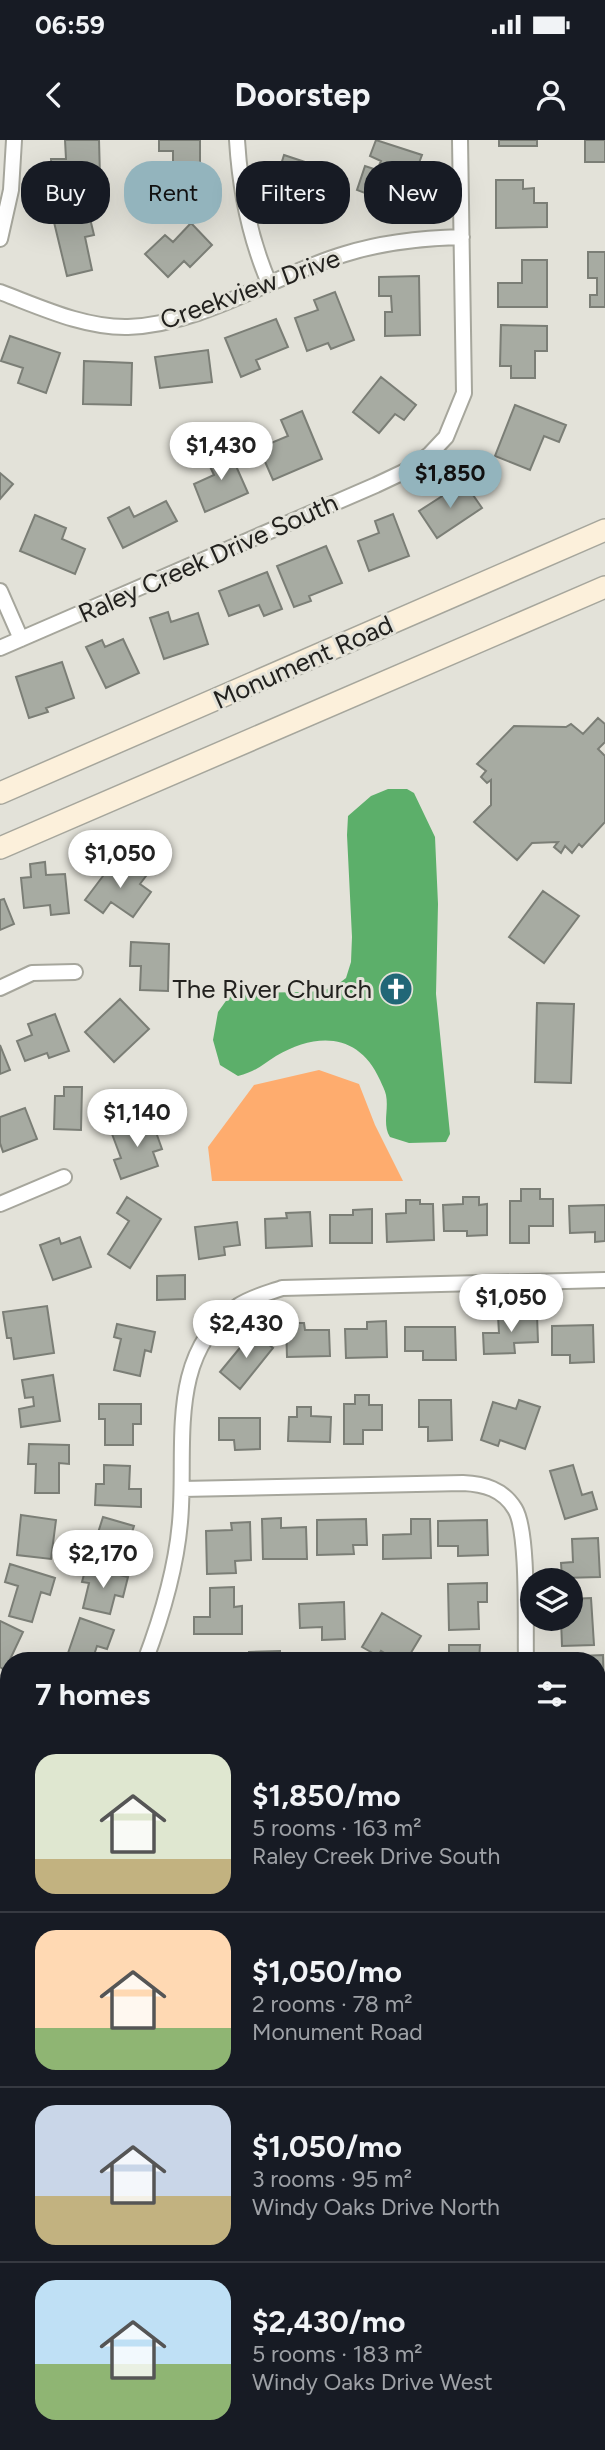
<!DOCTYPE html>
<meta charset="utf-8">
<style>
body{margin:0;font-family:Figtree,sans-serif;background:#20242c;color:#f1f3f6;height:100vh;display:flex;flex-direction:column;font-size:26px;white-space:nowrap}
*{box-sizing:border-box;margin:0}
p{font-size:23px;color:#9ea1a6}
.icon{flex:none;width:38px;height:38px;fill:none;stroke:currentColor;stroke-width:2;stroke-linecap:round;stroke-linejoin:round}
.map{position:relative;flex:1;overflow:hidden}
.drawer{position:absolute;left:0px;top:1512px;width:606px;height:798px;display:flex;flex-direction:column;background:#171b24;border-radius:28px 28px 0 0;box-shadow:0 7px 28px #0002}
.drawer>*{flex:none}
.banner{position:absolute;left:21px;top:21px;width:564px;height:63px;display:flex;gap:14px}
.tools{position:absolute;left:520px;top:1428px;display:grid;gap:14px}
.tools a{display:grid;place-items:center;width:63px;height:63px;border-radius:50%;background:#171b24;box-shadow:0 7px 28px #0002;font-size:35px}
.price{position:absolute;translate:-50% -60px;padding:0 16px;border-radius:24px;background:#fff;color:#222;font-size:23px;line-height:46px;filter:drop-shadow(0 2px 4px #0008)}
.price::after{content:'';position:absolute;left:50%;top:42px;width:21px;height:16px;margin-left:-10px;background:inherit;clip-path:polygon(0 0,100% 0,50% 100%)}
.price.selected{background:#93b4bd;color:#111}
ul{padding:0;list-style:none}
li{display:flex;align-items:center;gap:21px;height:175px;padding:0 35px}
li+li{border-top:2px solid #363941}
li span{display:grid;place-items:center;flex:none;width:196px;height:140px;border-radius:21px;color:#555}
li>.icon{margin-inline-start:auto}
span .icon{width:84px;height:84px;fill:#fffc;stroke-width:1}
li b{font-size:30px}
h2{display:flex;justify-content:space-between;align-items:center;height:84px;padding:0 35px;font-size:30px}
.tag{padding:0 24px;border-radius:28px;background:#171b24;box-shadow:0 7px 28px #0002;font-size:24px;line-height:63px}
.tag.selected{background:#93b4bd;color:#111}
.status{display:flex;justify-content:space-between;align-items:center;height:49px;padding:0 35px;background:#171b24;direction:ltr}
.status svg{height:19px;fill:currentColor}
header{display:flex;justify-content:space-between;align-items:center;height:91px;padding:0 35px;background:#171b24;font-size:32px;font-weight:700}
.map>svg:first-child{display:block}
</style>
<div class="status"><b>06:59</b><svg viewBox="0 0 49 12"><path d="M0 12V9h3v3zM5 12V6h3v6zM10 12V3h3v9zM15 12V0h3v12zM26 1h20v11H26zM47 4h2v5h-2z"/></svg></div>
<header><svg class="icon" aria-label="back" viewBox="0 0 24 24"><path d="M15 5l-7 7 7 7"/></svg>Doorstep<svg class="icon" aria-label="person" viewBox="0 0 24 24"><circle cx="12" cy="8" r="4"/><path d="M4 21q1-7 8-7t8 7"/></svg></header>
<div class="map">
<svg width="605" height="2310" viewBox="0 0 605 2310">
<rect width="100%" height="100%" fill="#e3e2d9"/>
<!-- green -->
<path fill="#feac6e" d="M319,930L359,944L375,985L403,1041H212L208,1007L254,945Z
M605,2085V2310H0V2087H9V2301H597V2086Z"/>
<!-- water -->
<path fill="#5caf6a" d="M388,649H407L414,653L435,697L438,764L436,854L450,994L446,1002L409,1003L390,997C382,984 389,970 386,955C385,950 382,945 380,940C359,893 317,892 276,916C262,925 255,932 238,936L220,925L213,900L218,872L228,858L242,853L310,852L333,848L346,838L351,822L352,797L347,695L348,676L371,656Z
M223,2301H306V2310H233Z"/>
<!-- building -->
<path fill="#a7aba2" stroke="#7b7e76" stroke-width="2" d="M65,0H99L100,37H52L51,19H66Z
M159,0H200V37H173V11H159Z
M376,0L422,15L408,52L383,44L378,58L357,50L365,26L377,30L381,21L370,16Z
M499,0H537V6H499Z
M585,0H605V22H585Z
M284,15L329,30L325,43L336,46L328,71L272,53Z
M496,40H523V49L534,48V63H547V87L496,88Z
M88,70L94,95L85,97L92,130L67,136L53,78Z
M191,83L212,105L190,127L184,121L168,137L145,114L165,95L173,102Z
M588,112H605V167H590V155H597V138H588Z
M522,120H547V167H498V143H522Z
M419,136L420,195L385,196V172H392L391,156H379V137Z
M335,152L354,200L331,209L328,203L307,211L295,178L318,170L314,160Z
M276,179L288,207L256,220L260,229L241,237L225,198Z
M501,185L547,186V211H535V238H511V226H500Z
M10,196L60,213L46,253L18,243L23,228L1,221Z
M208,210L212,242L160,248L155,217Z
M84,221L132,223L131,265L83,264Z
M381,237L416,265L404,280L395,274L379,293L353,272Z
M515,265L566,285L559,302L544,296L530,330L495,316Z
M302,271L322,319L273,340L259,308L288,296L281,280Z
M228,308L248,353L205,372L194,344L214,335L206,318Z
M0,333L13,344L0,359Z
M464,342L482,368L437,398L419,371Z
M166,361L177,381L123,408L108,378L129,367L134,377Z
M393,374L409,416L369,431L358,401L379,393L375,381Z
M35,375L66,388L62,399L85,409L75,434L20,411Z
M326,406L342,443L309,456L311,461L294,467L277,426Z
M267,432L282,469L264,476L259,465L229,476L219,451Z
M168,472L171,482L198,473L208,504L164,519L150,478Z
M123,499L139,533L106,548L86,507L102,500L105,507Z
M62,522L74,558L46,568L48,572L29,578L16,537Z
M598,578L605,584V602L598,609L605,616V682L582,707L579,704L572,713L565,706L561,713L554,707L558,702L532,703L517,720L474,682L491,665V640L487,643L481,637L486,631L477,624L514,586L566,587L571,584L583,594Z
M45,722L46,735L65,734L69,773L51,775L50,765L24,768L21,738L31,737L30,724Z
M128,723L146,736L140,744L151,752L133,777L111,762L103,773L85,760L112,724L122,731Z
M543,751L579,776L544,823L509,797Z
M4,759L14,784L0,790V760Z
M131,802L169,804L168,851L140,850L141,826H130Z
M120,859L149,889L114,922L85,892Z
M537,863L574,864L571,943L535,942Z
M55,874L69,911L49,918L47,913L25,921L17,901L32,895L28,884Z
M0,905L10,930L0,934Z
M64,947H82L81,990L54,989L55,956H64Z
M25,968L37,999L3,1012L0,1003V977Z
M152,981L162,1009L153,1012L158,1026L121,1039L114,1020L121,1018L112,994Z
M521,1049H540V1059H553V1086H529V1103H510V1061H521Z
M127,1057L161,1079L130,1128L108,1114L129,1081L117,1073Z
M463,1057H479V1065L487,1064V1095L467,1096V1091H444L443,1065L463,1064Z
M406,1060H420V1064H433L434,1100L387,1102L386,1074L406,1073Z
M605,1065V1101L595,1102V1092L570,1093L569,1066Z
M372,1069V1103H330V1075H353V1070Z
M310,1072L312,1106L266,1108L265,1079L287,1078L286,1073Z
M237,1082L240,1105L224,1107L225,1115L199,1119L195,1087Z
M80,1097L91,1127L53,1140L40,1105L59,1098L61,1104Z
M185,1135V1159L157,1160V1136Z
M47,1166L54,1213L14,1219L11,1198H7L3,1172Z
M537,1175L538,1202L514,1203L515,1213L484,1214L483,1193H499L498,1176Z
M386,1181L387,1217L346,1218L345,1189H367V1182Z
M286,1183H304L305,1190H329L330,1216L287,1217Z
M117,1184L155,1192L151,1212L145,1210L140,1236L114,1230L121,1199L114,1197Z
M593,1185L594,1222L570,1223V1215H552V1186Z
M405,1187H455L456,1220H423V1211H405Z
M253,1192L273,1208L240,1249L220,1232Z
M53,1235L60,1281L21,1287L19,1269L34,1266L33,1257L25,1258L22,1240Z
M355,1255H369V1265H382V1290H363V1304H344V1264H355Z
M419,1260H451L452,1300L428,1301V1287H419Z
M519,1260L540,1267L525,1309L500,1300L498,1306L481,1300L493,1262L516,1269Z
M99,1264H141V1284H133V1305H105V1279H99Z
M297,1267H311V1276L331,1277L330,1302L288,1301L289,1277H297Z
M219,1278H260V1309L235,1310L234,1300H219Z
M29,1304L69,1305V1324L59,1323V1353H35L36,1324H28Z
M104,1325L130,1326L129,1349H141V1367L95,1365L96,1344H104Z
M573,1325L582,1355L592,1352L597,1369L565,1379L550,1331Z
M21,1375L56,1380L51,1419L17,1415Z
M103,1377L134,1386L121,1427L90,1418Z
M281,1378V1388L306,1387L307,1419H263L262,1379Z
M366,1379L367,1405H353L354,1414L317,1415V1380Z
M411,1379H430L431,1418L383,1419V1395L411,1394Z
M487,1380L488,1415L458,1416V1406H438V1381Z
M250,1382L251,1420L235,1421L236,1433L207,1434L206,1391L232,1390L231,1383Z
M598,1398L600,1437L562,1438L561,1423L573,1422L572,1399Z
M10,1424L55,1438L50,1455L41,1452L32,1482L9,1476L18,1446L5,1442Z
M86,1427L128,1437L123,1457L115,1455L110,1474L83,1468L89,1443L82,1442Z
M487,1443V1462H478L479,1489L449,1490L448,1444Z
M234,1447V1467L242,1466V1494H194V1477H210V1448Z
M591,1458L594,1505L562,1506L561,1479H570V1459Z
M344,1462L345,1499L322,1500V1487L300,1488L299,1464Z
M382,1473L421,1496L406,1521H397L381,1511L378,1516L362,1507Z
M80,1478L114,1490L107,1509L97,1506L92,1521L66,1519Z
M0,1481L23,1492L5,1530L0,1527Z
M449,1505H480L479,1521H449Z
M280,1511V1521H249V1512Z
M180,1514H206V1521H180Z
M603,1515L604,1556H597V1521H580V1516Z
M597,1644H605V1689H597Z
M597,1711H605V1758H597Z
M597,1914H605V1940H597Z
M0,2022H7L6,2063L0,2062Z
M597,2034H605V2059L597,2060Z"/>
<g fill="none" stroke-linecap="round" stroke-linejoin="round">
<defs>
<path id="street" d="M237,0C240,50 249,96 269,143
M0,99L11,50L14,0
M0,152C40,167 84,188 128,187C205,184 273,135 345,114C383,102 422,98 462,97
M0,451L21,499
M0,508L376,345L412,328L430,314L446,297L464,253L460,0
M0,848L32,833L75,832
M0,1064L64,1037
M182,1349L463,1343C484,1344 503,1349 515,1369C529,1392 525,1489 526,1521
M145,1521C162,1476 176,1430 180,1382C187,1310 165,1213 238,1166C251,1157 268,1153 282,1148L605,1140
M0,1775L9,1751
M0,1983L9,1984
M597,1990H605"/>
<path id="secondary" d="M0,653L605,390
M0,708L605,447"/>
</defs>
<!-- street casing -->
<use href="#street" stroke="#a6a69c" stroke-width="18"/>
<!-- secondary casing -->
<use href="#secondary" stroke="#a6a69c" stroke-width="24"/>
<!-- street -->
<use href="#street" stroke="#fff" stroke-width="14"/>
<!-- secondary -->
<use href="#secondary" stroke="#fcf0db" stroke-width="21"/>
</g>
<!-- icons -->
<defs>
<symbol id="church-disc" viewBox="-11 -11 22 22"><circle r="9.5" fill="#216777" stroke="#e3e2d9"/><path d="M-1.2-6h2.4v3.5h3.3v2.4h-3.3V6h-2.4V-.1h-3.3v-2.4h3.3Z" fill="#fff"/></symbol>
</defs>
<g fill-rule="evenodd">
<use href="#church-disc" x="377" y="830" width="38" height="38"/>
</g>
<g text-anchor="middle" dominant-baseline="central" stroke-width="6" stroke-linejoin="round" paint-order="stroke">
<!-- street labels -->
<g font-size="26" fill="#22211e" stroke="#e3e2d9">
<text transform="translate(250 149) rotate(-20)">Creekview Drive</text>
<text transform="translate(208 418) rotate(-24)">Raley Creek Drive South</text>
<text transform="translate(303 522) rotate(-24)">Monument Road</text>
</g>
<!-- poi labels -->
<g font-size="26" fill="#22211e" stroke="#e3e2d9" text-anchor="end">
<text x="372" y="849">The River Church</text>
</g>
</g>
</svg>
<div class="tools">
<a><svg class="icon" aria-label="layers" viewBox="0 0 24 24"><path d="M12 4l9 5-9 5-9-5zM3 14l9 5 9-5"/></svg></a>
</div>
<b class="price" style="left:221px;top:342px">$1,430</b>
<b class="price selected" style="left:450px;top:370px">$1,850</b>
<b class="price" style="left:120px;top:750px">$1,050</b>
<b class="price" style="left:137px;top:1009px">$1,140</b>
<b class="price" style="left:511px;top:1194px">$1,050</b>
<b class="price" style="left:246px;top:1220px">$2,430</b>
<b class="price" style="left:103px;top:1450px">$2,170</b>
<div class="banner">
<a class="tag">Buy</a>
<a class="tag selected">Rent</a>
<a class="tag">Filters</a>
<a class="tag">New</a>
</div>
<section class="drawer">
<h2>7 homes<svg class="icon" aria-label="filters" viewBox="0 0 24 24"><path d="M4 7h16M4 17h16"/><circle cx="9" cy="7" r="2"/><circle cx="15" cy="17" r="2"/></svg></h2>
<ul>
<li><span style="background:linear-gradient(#dfe7d0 75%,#c2b280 0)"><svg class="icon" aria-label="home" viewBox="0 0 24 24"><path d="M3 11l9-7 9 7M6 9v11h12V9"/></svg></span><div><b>$1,850/mo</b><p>5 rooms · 163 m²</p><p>Raley Creek Drive South</p></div></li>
<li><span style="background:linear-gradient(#ffd9b3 70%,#8fb573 0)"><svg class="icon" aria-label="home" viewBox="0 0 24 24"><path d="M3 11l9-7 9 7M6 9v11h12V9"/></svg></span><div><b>$1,050/mo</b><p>2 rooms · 78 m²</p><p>Monument Road</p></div></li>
<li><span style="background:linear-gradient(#c9d6e8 65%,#c2b280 0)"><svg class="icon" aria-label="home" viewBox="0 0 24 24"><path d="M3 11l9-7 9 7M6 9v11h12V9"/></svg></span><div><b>$1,050/mo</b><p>3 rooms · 95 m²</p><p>Windy Oaks Drive North</p></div></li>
<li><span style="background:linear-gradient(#bfe0f5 60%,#8fb573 0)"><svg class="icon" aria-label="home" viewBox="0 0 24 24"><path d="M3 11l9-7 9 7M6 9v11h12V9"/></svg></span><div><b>$2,430/mo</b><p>5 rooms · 183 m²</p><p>Windy Oaks Drive West</p></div></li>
</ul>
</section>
</div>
